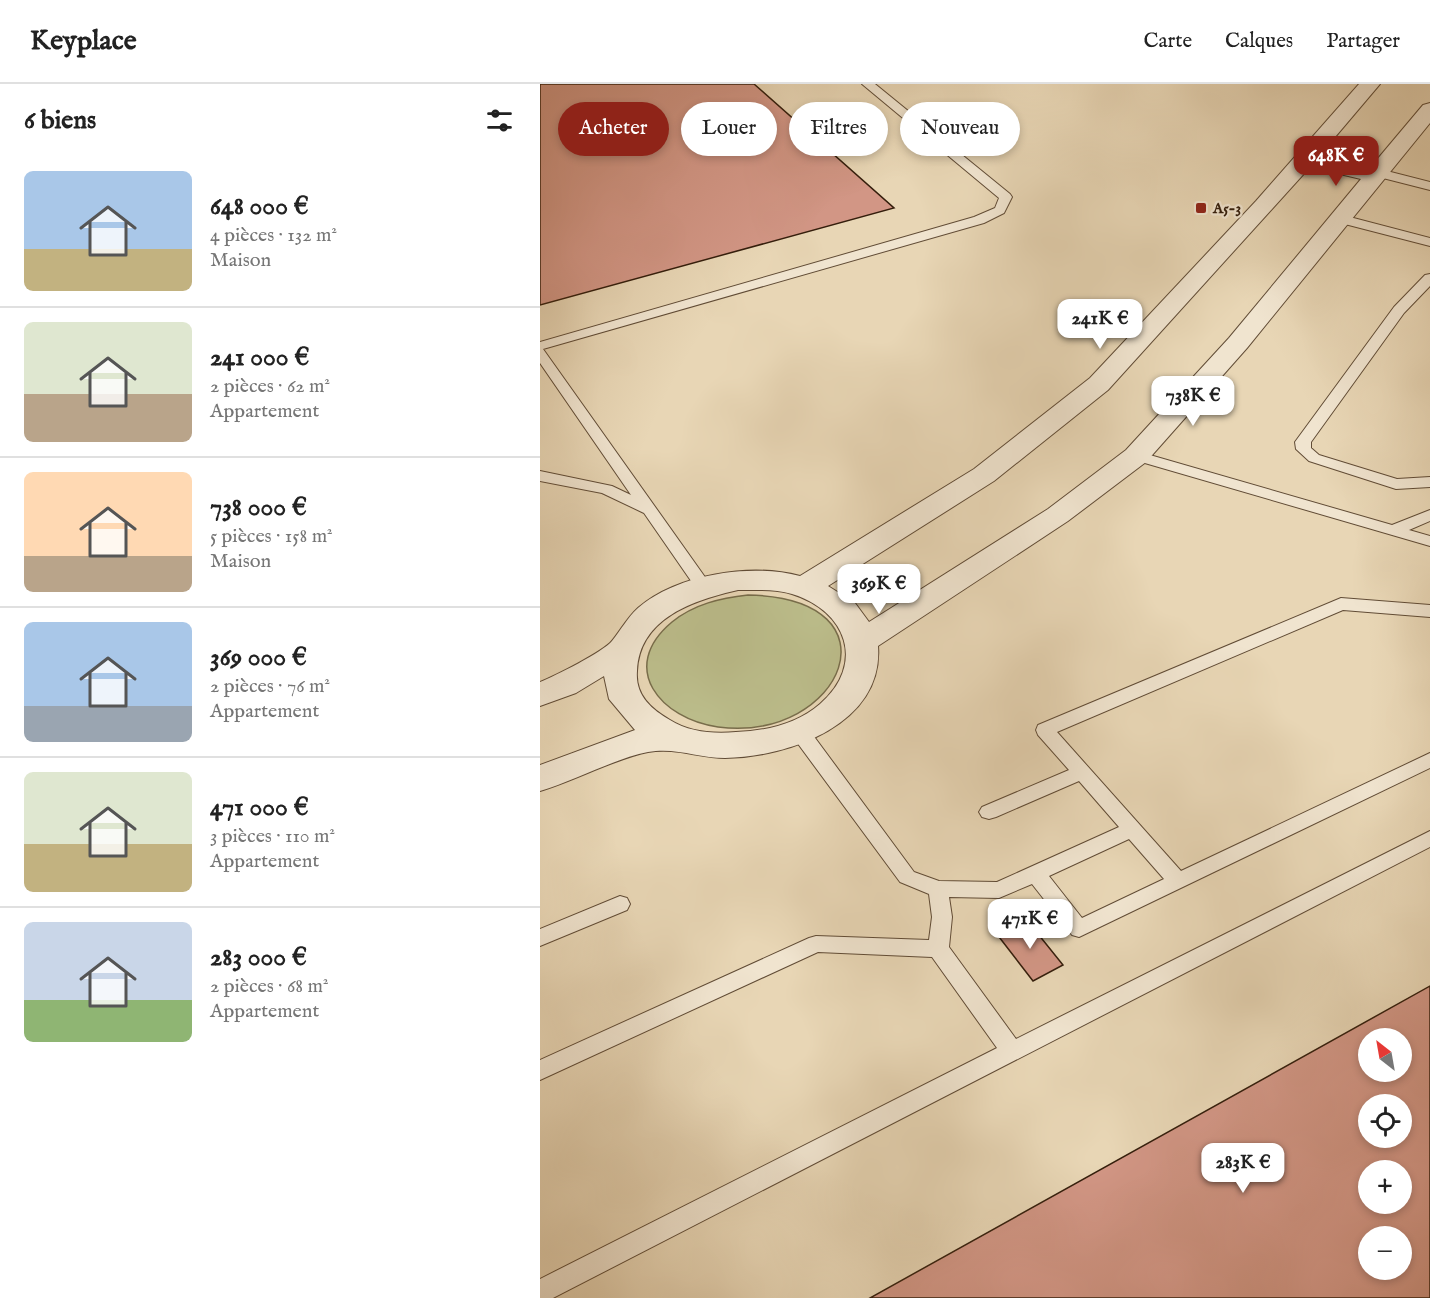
<!DOCTYPE html>
<html lang="fr">
<meta charset="utf-8">
<style>
body{margin:0;font-family:"IM FELL English",serif;background:#f2f2f2;color:#222;height:100vh;display:flex;flex-direction:column;font-size:22px;white-space:nowrap}
*{box-sizing:border-box;margin:0}
p{font-size:20px;color:#767676}
.icon{flex:none;width:33px;height:33px;fill:none;stroke:currentColor;stroke-width:2;stroke-linecap:round;stroke-linejoin:round}
.map{position:relative;flex:1;overflow:hidden}
.sheet{display:flex;flex-direction:column;background:#fff;width:540px}
.sheet>*{flex:none}
.guide{position:absolute;left:18px;top:18px;width:570px;height:54px;display:flex;gap:12px}
.needle{width:39px;rotate:329deg}
.tools{position:absolute;left:818px;top:944px;display:grid;gap:12px}
.tools a{display:grid;place-items:center;width:54px;height:54px;border-radius:50%;background:#fff;box-shadow:0 3px 9px #0003;font-size:30px}
.price{position:absolute;translate:-50% -51px;padding:0 14px;border-radius:12px;background:#fff;color:#222;font-size:20px;line-height:39px;filter:drop-shadow(0 2px 3px #0008)}
.price::after{content:'';position:absolute;left:50%;top:36px;width:18px;height:14px;margin-left:-9px;background:inherit;clip-path:polygon(0 0,100% 0,50% 100%)}
.price.current{background:#8f2418;color:#fff}
ul{padding:0;list-style:none}
li{display:flex;align-items:center;gap:18px;height:150px;padding:0 24px}
li+li{border-top:2px solid #e0e0e0}
li span{display:grid;place-items:center;flex:none;width:168px;height:120px;border-radius:9px;color:#555}
li>.icon{margin-inline-start:auto}
span .icon{width:72px;height:72px;fill:#fffc;stroke-width:1}
li b{font-size:26px}
h2{display:flex;justify-content:space-between;align-items:center;height:72px;padding:0 24px;font-size:26px}
.tag{padding:0 21px;border-radius:27px;background:#fff;box-shadow:0 3px 9px #0003;font-size:21px;line-height:54px}
.tag.current{background:#8f2418;color:#fff}
header{display:flex;align-items:center;gap:36px;box-sizing:border-box;height:84px;padding:0 30px;background:#fff;border-bottom:2px solid #e0e0e0}
header strong{font-size:28px}
nav{display:flex;gap:33px;margin-inline-start:auto;font-size:21px}
main{display:flex;flex:1;min-height:0}
.map>svg:first-child{display:block}
</style>
<header>
<strong>Keyplace</strong>
<nav><a>Carte</a><a>Calques</a><a>Partager</a></nav>
</header>
<main>
<section class="sheet">
<h2>6 biens<svg class="icon" aria-label="filters" viewBox="0 0 24 24"><path d="M4 7h16M4 17h16"/><circle cx="9" cy="7" r="2"/><circle cx="15" cy="17" r="2"/></svg></h2>
<ul>
<li><span style="background:linear-gradient(#a9c7e8 65%,#c2b280 0)"><svg class="icon" aria-label="home" viewBox="0 0 24 24"><path d="M3 11l9-7 9 7M6 9v11h12V9"/></svg></span><div><b>648 000 €</b><p>4 pièces · 132 m²</p><p>Maison</p></div></li>
<li><span style="background:linear-gradient(#dfe7d0 60%,#b9a48a 0)"><svg class="icon" aria-label="home" viewBox="0 0 24 24"><path d="M3 11l9-7 9 7M6 9v11h12V9"/></svg></span><div><b>241 000 €</b><p>2 pièces · 62 m²</p><p>Appartement</p></div></li>
<li><span style="background:linear-gradient(#ffd9b3 70%,#b9a48a 0)"><svg class="icon" aria-label="home" viewBox="0 0 24 24"><path d="M3 11l9-7 9 7M6 9v11h12V9"/></svg></span><div><b>738 000 €</b><p>5 pièces · 158 m²</p><p>Maison</p></div></li>
<li><span style="background:linear-gradient(#a9c7e8 70%,#9aa5b1 0)"><svg class="icon" aria-label="home" viewBox="0 0 24 24"><path d="M3 11l9-7 9 7M6 9v11h12V9"/></svg></span><div><b>369 000 €</b><p>2 pièces · 76 m²</p><p>Appartement</p></div></li>
<li><span style="background:linear-gradient(#dfe7d0 60%,#c2b280 0)"><svg class="icon" aria-label="home" viewBox="0 0 24 24"><path d="M3 11l9-7 9 7M6 9v11h12V9"/></svg></span><div><b>471 000 €</b><p>3 pièces · 110 m²</p><p>Appartement</p></div></li>
<li><span style="background:linear-gradient(#c9d6e8 65%,#8fb573 0)"><svg class="icon" aria-label="home" viewBox="0 0 24 24"><path d="M3 11l9-7 9 7M6 9v11h12V9"/></svg></span><div><b>283 000 €</b><p>2 pièces · 68 m²</p><p>Appartement</p></div></li>
</ul>
</section>
<div class="map">
<svg width="890" height="1214" viewBox="0 0 890 1214">
<rect width="100%" height="100%" fill="#e8d6b5"/>
<filter id="stains"><feTurbulence type="fractalNoise" baseFrequency=".00333" numOctaves="4"/><feColorMatrix values="0 0 0 0 .2 0 0 0 0 .09 0 0 0 0 .02 0 0 0 .5 -.17"/></filter>
<radialGradient id="worn" r=".72"><stop offset=".6" stop-color="#630" stop-opacity="0"/><stop offset="1" stop-color="#630" stop-opacity=".3"/></radialGradient>
<!-- green -->
<path fill="#bbbc8a" stroke="#786d4b" stroke-width="1.5" d="M208,511C364,514 303,659 178,643C121,635 77,584 132,538C154,520 181,514 208,511Z"/>
<!-- building -->
<path fill="#d29685" stroke="#341e0c" stroke-width="1.5" fill-rule="evenodd" d="M0,0H214L354,124L0,221Z
M486,835L523,881L493,897L456,849Z
M890,902V1214H330ZM828,954H861V987H828ZM828,1020H861V1053H828ZM828,1086H861V1119H828ZM828,1152H861V1185H828Z"/>
<g fill="none" stroke-linecap="round" stroke-linejoin="round">
<defs>
<path id="service" d="M322,0H335L470,110L472,113L464,129L444,139L3,265L172,503L170,507H158L104,429L62,409L0,397V387L72,402L91,411L0,279V258L434,133L455,124L459,114Z
M839,85L890,98V106L835,92L833,89Z
M802,131L890,154V162L797,138L796,135Z
M890,190V202L864,229L771,358V364L779,371L857,395L890,393V403L856,405L769,377L756,365L755,358L854,223L885,191Z
M596,367L852,441L890,426V437L869,446L890,452V462L591,375L588,372L591,369Z
M801,514L890,521V533L803,526L517,648L641,787L890,669V684L539,853L532,851L492,800L459,814L409,813L412,833L409,863L476,955L890,747V763L13,1214H0V1195L457,964L392,873L278,868L0,996V976L269,854L276,852L389,856L392,833L389,810L360,798L253,653L251,648L253,643H267L374,788L399,797L457,798L579,743L539,697L456,733L449,735L442,733L439,728L442,723L529,686L498,651L496,646L498,641ZM589,755L624,795L542,834L509,792Z
M80,812L87,814L90,820L87,826L0,862V845Z"/>
<path id="minor" d="M819,0H840L779,72L830,84L883,21L890,19V39L707,264L606,378L528,437L338,562C344,640 249,673 185,674C158,674 136,663 108,668C76,674 34,697 0,707V681L95,646L69,615L64,592L36,609L0,622V598C15,592 63,568 72,557C81,546 87,534 98,524C137,490 211,479 260,492L434,385L550,294L716,117ZM770,83L821,95L689,254L586,366L508,425L329,538L315,519L288,502L454,397L568,306ZM198,506C216,506 235,505 252,510C307,527 326,580 280,620C257,640 226,647 196,648C173,650 149,648 130,636C111,625 95,611 97,587C99,534 154,516 198,506Z"/>
</defs>
<!-- service casing -->
<use href="#service" stroke="#614c36" stroke-width="2"/>
<!-- minor casing -->
<use href="#minor" stroke="#614c36" stroke-width="2"/>
<!-- service -->
<use href="#service" fill="#f0e4cf" fill-rule="evenodd"/>
<!-- minor -->
<use href="#minor" fill="#f0e4cf" fill-rule="evenodd"/>
</g>
<!-- markers -->
<rect fill="#8f2418" stroke="#f0e4cf" stroke-width="2" x="655" y="118" width="12" height="12" rx="3"/>
<g text-anchor="middle" dominant-baseline="central" stroke-width="4.5" stroke-linejoin="round" paint-order="stroke">
<!-- far-poi labels -->
<g font-size="15" font-weight="bold" fill="#341e0c" stroke="#f0e4cf" text-anchor="start">
<text x="673" y="124">A5-3</text>
</g>
</g>
<rect width="100%" height="100%" filter="url(#stains)"/>
<rect width="100%" height="100%" fill="url(#worn)"/>
</svg>
<div class="tools">
<a><svg class="needle" viewBox="-14 -14 28 28"><path d="M0-13l5 13h-10z" fill="#e53935"/><path d="M0 13l5-13h-10z" fill="#767676"/></svg></a>
<a><svg class="icon" aria-label="locate" viewBox="0 0 24 24"><circle cx="12" cy="12" r="6"/><path d="M12 2v4M12 18v4M2 12h4M18 12h4"/></svg></a>
<a>+</a>
<a>−</a>
</div>
<b class="price current" style="left:796px;top:103px">648K €</b>
<b class="price" style="left:560px;top:266px">241K €</b>
<b class="price" style="left:653px;top:343px">738K €</b>
<b class="price" style="left:339px;top:531px">369K €</b>
<b class="price" style="left:490px;top:866px">471K €</b>
<b class="price" style="left:703px;top:1110px">283K €</b>
<div class="guide">
<a class="tag current">Acheter</a>
<a class="tag">Louer</a>
<a class="tag">Filtres</a>
<a class="tag">Nouveau</a>
</div>
</div>
</main>
